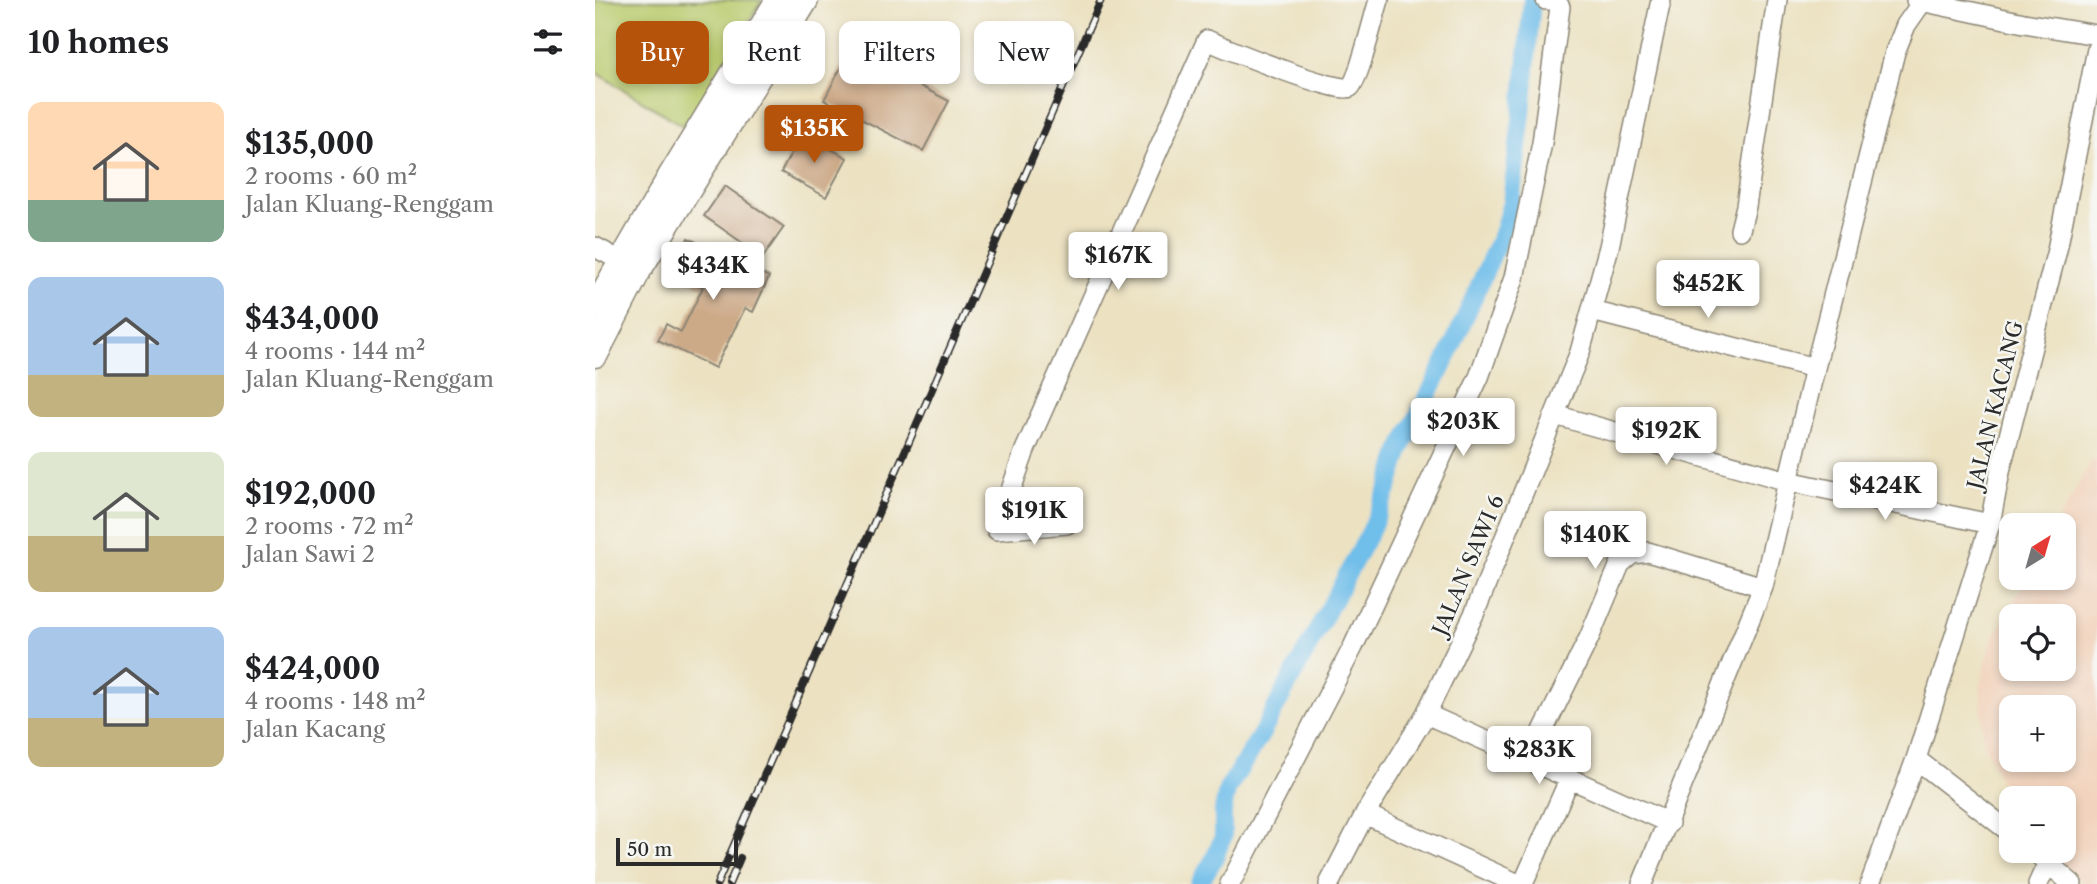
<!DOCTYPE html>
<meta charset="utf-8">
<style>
body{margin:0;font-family:"Libre Caslon Text",serif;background:#f2f2f2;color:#202124;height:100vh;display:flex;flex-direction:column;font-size:26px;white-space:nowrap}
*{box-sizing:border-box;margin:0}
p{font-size:23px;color:#757577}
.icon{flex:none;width:38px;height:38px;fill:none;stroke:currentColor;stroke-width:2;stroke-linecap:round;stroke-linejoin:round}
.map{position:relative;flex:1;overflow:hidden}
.side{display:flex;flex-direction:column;background:#fff;width:595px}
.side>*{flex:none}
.top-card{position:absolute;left:21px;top:21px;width:665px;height:63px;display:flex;gap:14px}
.needle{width:46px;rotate:37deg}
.fabs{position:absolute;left:1404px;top:513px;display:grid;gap:14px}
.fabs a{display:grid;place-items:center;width:77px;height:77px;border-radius:14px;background:#fff;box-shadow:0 4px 10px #0003;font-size:35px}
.scale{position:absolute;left:21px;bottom:18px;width:122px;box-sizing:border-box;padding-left:7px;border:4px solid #2b2b2b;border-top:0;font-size:19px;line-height:24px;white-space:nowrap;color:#2b2b2b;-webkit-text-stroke:5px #f6f6f2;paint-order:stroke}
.price{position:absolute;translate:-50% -60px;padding:0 16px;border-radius:7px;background:#fff;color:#222;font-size:23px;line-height:46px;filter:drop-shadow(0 2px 4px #0008)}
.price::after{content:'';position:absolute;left:50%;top:42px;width:21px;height:16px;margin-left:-10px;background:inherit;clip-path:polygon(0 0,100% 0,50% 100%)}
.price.active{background:#b45309;color:#fff}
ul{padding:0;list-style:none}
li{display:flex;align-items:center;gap:21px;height:175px;padding:0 28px}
li span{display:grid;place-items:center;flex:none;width:196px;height:140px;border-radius:14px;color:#555}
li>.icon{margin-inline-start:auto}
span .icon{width:84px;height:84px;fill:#fffc;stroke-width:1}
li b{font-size:30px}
h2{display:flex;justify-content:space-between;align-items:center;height:84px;padding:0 28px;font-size:30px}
.pill{padding:0 24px;border-radius:14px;background:#fff;box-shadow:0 4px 10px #0003;font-size:24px;line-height:63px}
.pill.active{background:#b45309;color:#fff}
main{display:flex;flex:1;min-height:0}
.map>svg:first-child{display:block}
</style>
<main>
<section class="side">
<h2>10 homes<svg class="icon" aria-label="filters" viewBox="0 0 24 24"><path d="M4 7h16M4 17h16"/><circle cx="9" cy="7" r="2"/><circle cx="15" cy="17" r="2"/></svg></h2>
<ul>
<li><span style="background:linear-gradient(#ffd9b3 70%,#7fa58c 0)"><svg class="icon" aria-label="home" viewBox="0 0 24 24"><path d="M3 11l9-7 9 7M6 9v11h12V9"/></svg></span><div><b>$135,000</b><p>2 rooms · 60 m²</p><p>Jalan Kluang-Renggam</p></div></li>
<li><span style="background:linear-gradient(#a9c7e8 70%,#c2b280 0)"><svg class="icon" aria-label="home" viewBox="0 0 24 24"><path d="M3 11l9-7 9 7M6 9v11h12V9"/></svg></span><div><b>$434,000</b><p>4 rooms · 144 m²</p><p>Jalan Kluang-Renggam</p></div></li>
<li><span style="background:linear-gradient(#dfe7d0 60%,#c2b280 0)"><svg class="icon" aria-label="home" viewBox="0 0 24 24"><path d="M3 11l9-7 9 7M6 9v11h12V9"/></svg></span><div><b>$192,000</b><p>2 rooms · 72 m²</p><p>Jalan Sawi 2</p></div></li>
<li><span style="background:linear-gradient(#a9c7e8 65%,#c2b280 0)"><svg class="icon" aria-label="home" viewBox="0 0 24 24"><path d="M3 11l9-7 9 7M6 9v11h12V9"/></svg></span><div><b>$424,000</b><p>4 rooms · 148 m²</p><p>Jalan Kacang</p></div></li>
</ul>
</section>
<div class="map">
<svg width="1502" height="884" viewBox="0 0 1502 884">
<rect width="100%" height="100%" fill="#f6f6f2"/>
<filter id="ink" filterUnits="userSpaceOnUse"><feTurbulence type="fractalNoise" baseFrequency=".0143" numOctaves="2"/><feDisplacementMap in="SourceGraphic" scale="14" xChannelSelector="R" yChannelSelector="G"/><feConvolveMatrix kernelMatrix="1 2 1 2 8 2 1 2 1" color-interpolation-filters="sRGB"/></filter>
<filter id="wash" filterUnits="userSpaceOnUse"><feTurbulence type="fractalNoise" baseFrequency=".00686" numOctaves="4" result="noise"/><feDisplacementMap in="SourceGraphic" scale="28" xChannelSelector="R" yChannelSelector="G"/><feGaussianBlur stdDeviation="1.57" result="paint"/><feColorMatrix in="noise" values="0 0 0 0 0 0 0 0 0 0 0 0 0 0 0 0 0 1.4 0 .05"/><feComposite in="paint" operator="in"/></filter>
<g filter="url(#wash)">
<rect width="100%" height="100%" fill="#ece2c2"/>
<!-- built -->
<path fill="#f2d4be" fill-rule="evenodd" d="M1502,458V884H1490L1452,851L1468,850V798H1416V806L1389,744L1385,685L1397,640L1432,578H1468V525H1461L1496,462ZM1416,616H1468V668H1416ZM1416,707H1468V760H1416Z"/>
<!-- green -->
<path fill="#b9ca6d" stroke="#727a4c" stroke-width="2" d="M0,0H167L90,127L0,72Z"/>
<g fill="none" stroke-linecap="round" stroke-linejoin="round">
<!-- canal -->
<path stroke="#6fbeea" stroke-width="18" d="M604,884L619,859L628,837V811L632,790L667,733L775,532L794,487L806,449L853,356L908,231L916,203L927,113L937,0"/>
</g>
<g id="blocks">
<!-- building -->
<path fill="#cca987" d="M255,50L354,101L328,151L229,100Z
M207,133L252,158L231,197L186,172Z
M130,186L189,227L168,257L109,216Z
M93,238L174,277L158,312L150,308L120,368L63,340L71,324L86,332L108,287L77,272Z"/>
</g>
</g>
<g filter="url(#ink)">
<use href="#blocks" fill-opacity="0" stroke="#8c8676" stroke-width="2"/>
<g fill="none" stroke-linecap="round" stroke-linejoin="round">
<defs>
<path id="street" d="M1321,0L1429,23L1502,35
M1145,230L1151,206L1182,0
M0,247L39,268
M997,311L1220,368
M960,415L1193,481L1395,524
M472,524L402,530L430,450L612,40C630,48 744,95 755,87C764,80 779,15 784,0
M831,714L1074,823
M934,759L994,638L1025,564L1037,554L1053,552L1168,587
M1321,759L1416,833
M770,814L923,884
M1438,850L1477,884
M635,884L758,647L884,377L919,278L947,143L965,7L960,0H951
M734,884L770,814L831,714L880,612L985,352L1014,247L1066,0
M928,884L975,778
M1047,884L1168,587L1220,368L1300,52L1311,25L1327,2
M1275,884L1321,759L1395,524L1406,467L1462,250L1502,49
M1443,884L1453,862"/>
<path id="secondary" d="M0,309L77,175L184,0
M0,354L43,270L210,0"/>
</defs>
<!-- street casing -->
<use href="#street" stroke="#8c8676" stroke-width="22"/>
<!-- secondary casing -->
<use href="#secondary" stroke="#8c8676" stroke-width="29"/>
<!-- street -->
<use href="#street" stroke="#fff" stroke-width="19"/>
<!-- secondary -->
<use href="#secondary" stroke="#fff" stroke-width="26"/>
<defs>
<path id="rail" d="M122,884L506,0
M134,884L145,858"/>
</defs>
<!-- rail casing -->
<use href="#rail" stroke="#2b2b2b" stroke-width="8"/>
<!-- rail -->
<use href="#rail" stroke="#f6f6f2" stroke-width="5" stroke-dasharray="16" stroke-linecap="butt"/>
</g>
</g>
<g text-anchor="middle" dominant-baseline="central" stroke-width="5" stroke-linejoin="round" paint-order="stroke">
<!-- street labels -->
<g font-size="21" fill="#2b2b2b" stroke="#f6f6f2">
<text transform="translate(1400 405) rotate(-76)">JALAN KACANG</text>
<text transform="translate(873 565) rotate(-67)">JALAN SAWI 6</text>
</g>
</g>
</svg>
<div class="fabs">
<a><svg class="needle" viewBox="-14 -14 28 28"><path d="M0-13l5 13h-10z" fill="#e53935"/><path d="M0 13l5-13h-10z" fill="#757577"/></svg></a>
<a><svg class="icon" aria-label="locate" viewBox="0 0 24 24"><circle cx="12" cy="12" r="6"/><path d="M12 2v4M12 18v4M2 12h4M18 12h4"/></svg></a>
<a>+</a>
<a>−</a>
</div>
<div class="scale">50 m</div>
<b class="price active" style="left:219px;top:165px">$135K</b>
<b class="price" style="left:523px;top:292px">$167K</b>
<b class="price" style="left:118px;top:302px">$434K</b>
<b class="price" style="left:1113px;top:320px">$452K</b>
<b class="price" style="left:868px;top:458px">$203K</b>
<b class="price" style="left:1071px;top:467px">$192K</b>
<b class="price" style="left:1290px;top:522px">$424K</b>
<b class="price" style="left:439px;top:547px">$191K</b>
<b class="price" style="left:1000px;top:571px">$140K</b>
<b class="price" style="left:944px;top:786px">$283K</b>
<div class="top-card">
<a class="pill active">Buy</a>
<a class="pill">Rent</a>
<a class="pill">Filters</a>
<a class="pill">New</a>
</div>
</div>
</main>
